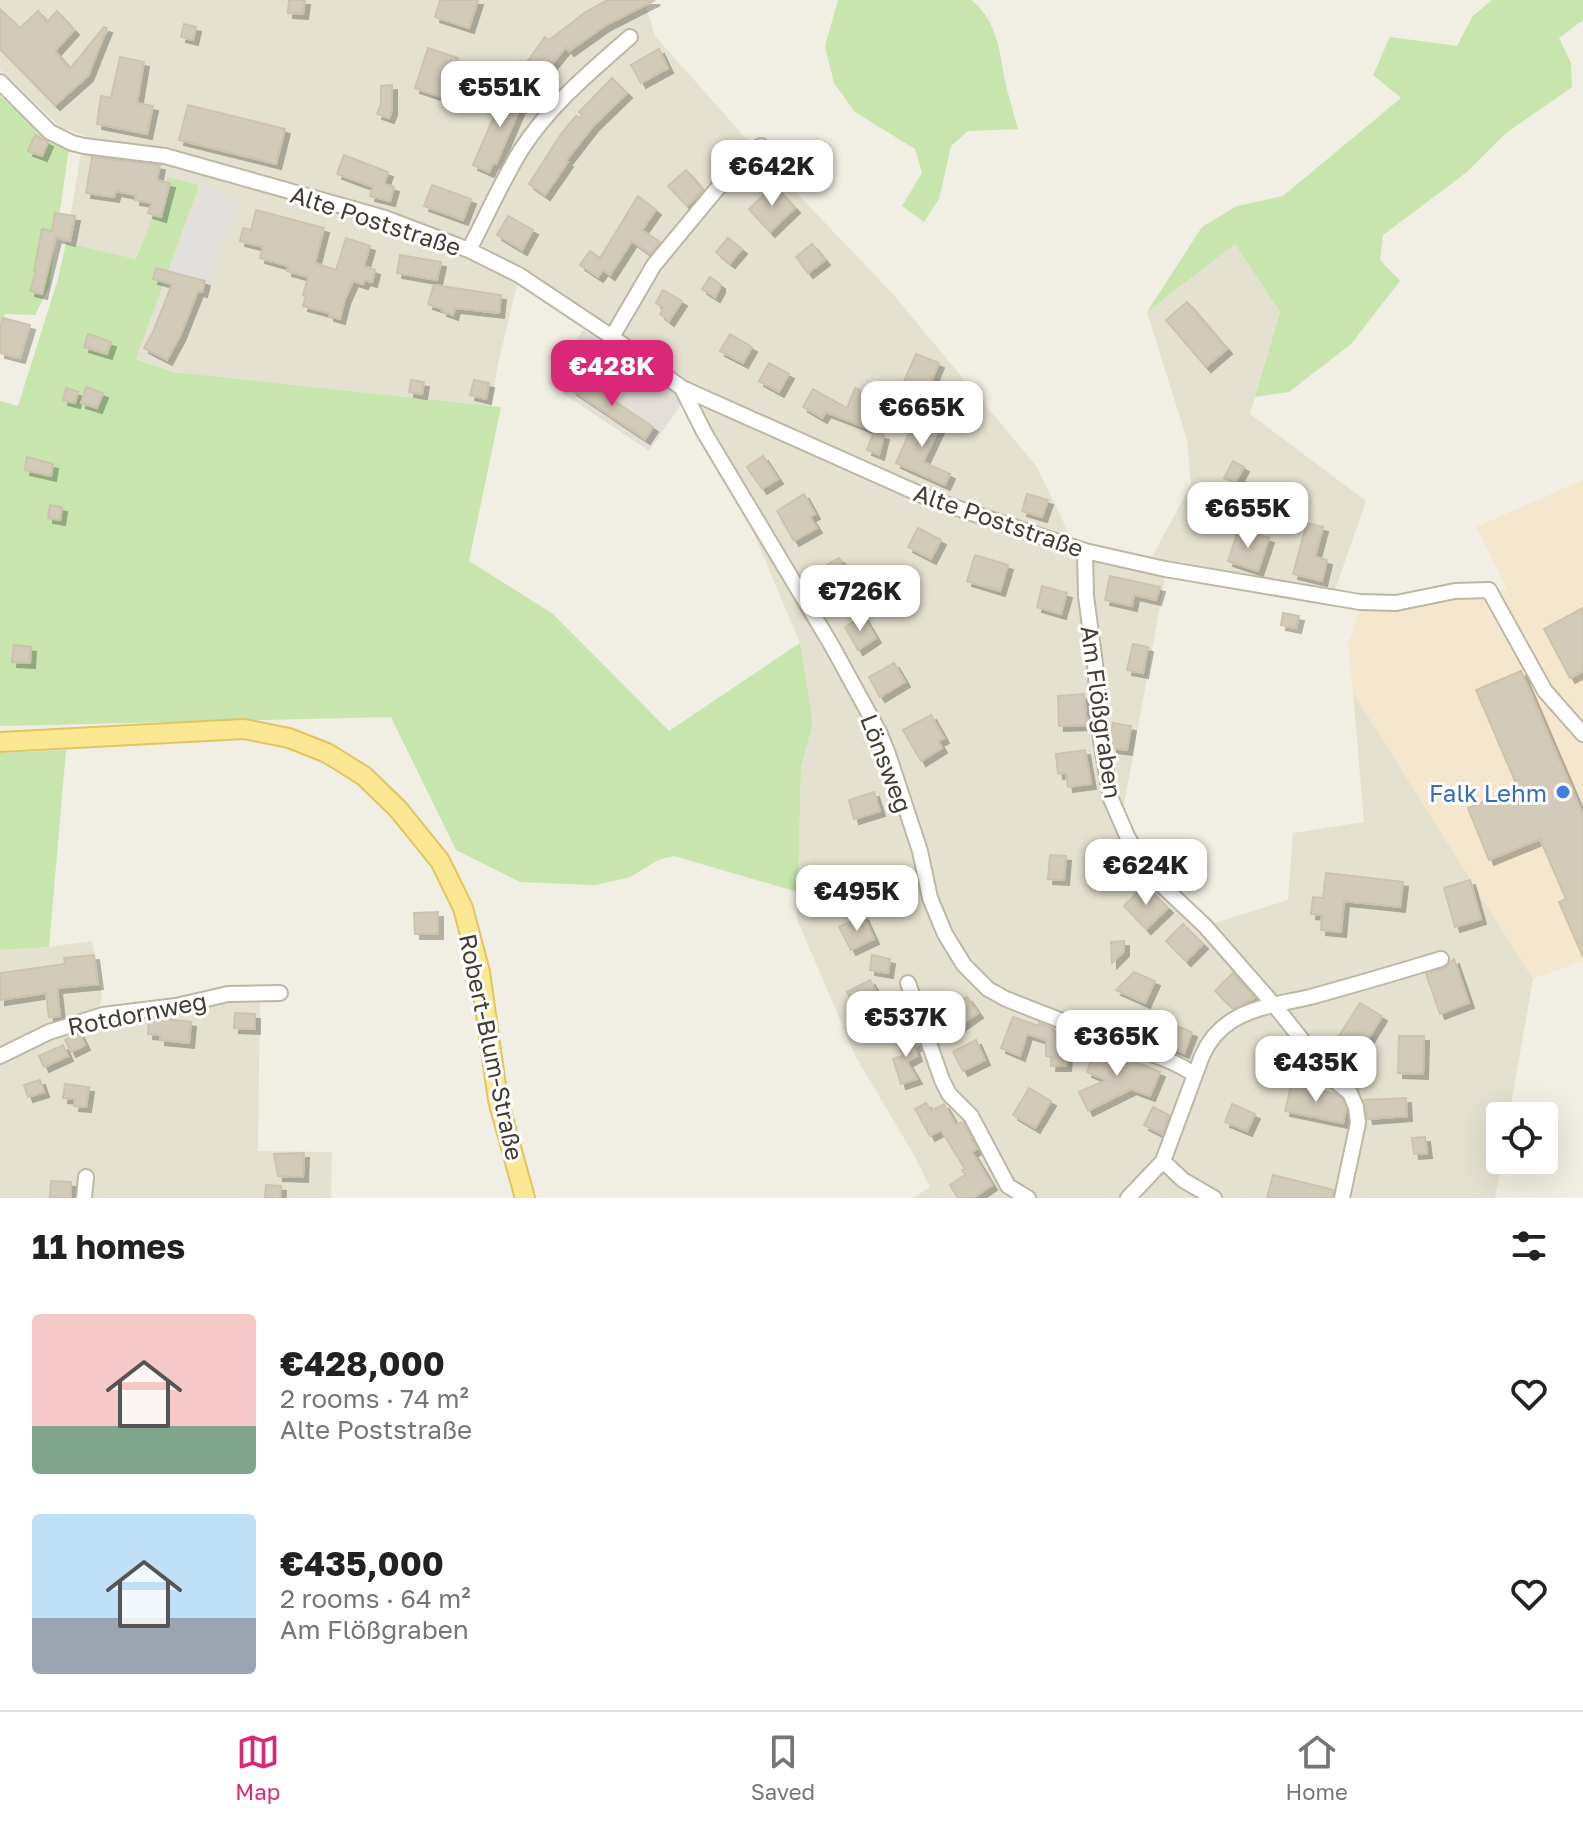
<!DOCTYPE html>
<meta charset="utf-8">
<style>
body{margin:0;font-family:"Golos Text",sans-serif;background:#f6f6f6;color:#222;height:100vh;display:flex;flex-direction:column;font-size:30px;white-space:nowrap}
*{box-sizing:border-box;margin:0}
p{font-size:26px;color:#767676}
.icon{flex:none;width:44px;height:44px;fill:none;stroke:currentColor;stroke-width:2;stroke-linecap:round;stroke-linejoin:round}
.map{position:relative;height:1198px;overflow:hidden}
.details{display:flex;flex-direction:column;background:#fff;flex:1}
.details>*{flex:none}
.controls{position:absolute;left:1486px;top:1102px;display:grid;gap:16px}
.controls a{display:grid;place-items:center;width:72px;height:72px;border-radius:8px;background:#fff;box-shadow:0 8px 32px #0002;font-size:40px}
.price{position:absolute;translate:-50% -68px;padding:0 18px;border-radius:16px;background:#fff;color:#222;font-size:26px;line-height:52px;filter:drop-shadow(0 2px 4px #0008)}
.price::after{content:'';position:absolute;left:50%;top:48px;width:24px;height:18px;margin-left:-12px;background:inherit;clip-path:polygon(0 0,100% 0,50% 100%)}
.price.on{background:#db2777;color:#fff}
ul{padding:0;list-style:none}
li{display:flex;align-items:center;gap:24px;height:200px;padding:0 32px}
li span{display:grid;place-items:center;flex:none;width:224px;height:160px;border-radius:8px;color:#555}
li>.icon{margin-inline-start:auto}
span .icon{width:96px;height:96px;fill:#fffc;stroke-width:1}
li b{font-size:34px}
h2{display:flex;justify-content:space-between;align-items:center;height:96px;padding:0 32px;font-size:34px}
.menu{display:flex;justify-content:space-around;align-items:center;height:112px;border-top:2px solid #e0e0e0;background:#fff;font-size:22px;color:#767676}
.menu a{display:grid;justify-items:center;gap:4px}
.menu .on{color:#db2777}
.map>svg:first-child{display:block}
</style>
<div class="map">
<svg width="1583" height="1198" viewBox="0 0 1583 1198">
<defs>
<filter id="shadow"><feDropShadow dx="5" dy="5" stdDeviation="0" flood-color="#0004"/></filter>
</defs>
<rect width="100%" height="100%" fill="#f1eee3"/>
<!-- residential -->
<path fill="#e5e1d1" d="M0,0H644L655,36L766,161L891,292L1037,467L1074,544L958,505L682,388L519,276L498,364L491,406L173,372L135,358L198,185L168,177L136,259L66,243L84,135L61,128L0,70Z
M1235,244L1280,312L1250,414L1366,501L1333,596L1149,562L1191,485L1187,440L1147,312Z
M700,406L1034,543L1165,578L1121,822L1140,859L1205,926L1288,900L1293,833L1364,822L1353,692L1533,979L1509,1116H1500V1160H1502L1495,1198H912L930,1187L915,1157L856,1057L797,919L801,767L813,723L800,643Z
M92,941L102,996L96,1022L227,1001L260,1000L258,1151L332,1152L331,1198H0V950L49,947Z"/>
<!-- commercial -->
<path fill="#f4e7ce" d="M1583,480V961L1533,979L1353,692L1348,645L1360,610L1508,590L1476,527Z"/>
<!-- industrial -->
<path fill="#e3dfd8" d="M583,330L685,398L649,451L548,383Z"/>
<!-- green -->
<path fill="#c7e5ac" d="M838,0H971C998,20 1000,55 1006,86C1010,100 1014,115 1018,129L968,131L951,146L939,199L924,222L902,206L922,173L915,149L855,112L834,83L825,46Z
M1492,0H1583V20L1559,38L1571,63L1572,87L1506,133L1467,172L1383,235L1380,260L1400,281L1351,344L1289,392L1255,397L1280,312L1235,244L1147,312L1202,227L1237,206L1283,196L1401,98L1373,75L1390,37L1457,46L1473,16Z
M0,96L53,144L69,148L49,287L35,315L5,314L0,327Z
M168,177L199,185L136,359L173,372L501,407L469,561L553,614L669,731L800,643L813,723L801,767L798,892L674,856L658,860L630,877L596,885L520,882L456,850L391,717L0,726V401L18,406L58,279L66,243L136,259Z
M66,750L49,947L0,950V753Z"/>
<!-- parking -->
<path fill="#e2e0dc" d="M203,186L240,201L205,290L168,276Z"/>
<!-- building -->
<path fill="#d3cbb9" stroke="#cdc3ac" stroke-width="2" filter="url(#shadow)" d="M289,0H305L303,14L288,13Z
M440,0H478L469,28L435,17Z
M608,0H655L606,25L569,51L566,47L538,81L522,69L545,37L549,40L587,11Z
M0,9L20,28L38,11L47,22L57,11L74,30L55,51L70,69L104,27L107,28L88,76L55,105L0,49Z
M184,24L196,27L193,40L181,37Z
M428,48L458,58L445,98L415,88Z
M659,49L668,68L641,83L631,65Z
M120,57L144,62L137,103L153,106L147,134L97,124L101,96L111,98Z
M612,78L627,93L594,125L566,161L568,162L545,195L529,184L561,134L576,116L581,118L582,115L579,112Z
M392,85V110L389,118L377,114L381,104V86Z
M507,86L526,94L496,164L493,163L489,172L473,165Z
M188,105L285,129L276,164L179,140Z
M35,135L48,142L42,156L28,151Z
M344,155L388,172L384,184L394,187L390,201L370,196L373,187L337,174Z
M92,157L160,165L157,180L170,183L161,217L148,213L152,203L135,200L136,195L116,191L114,197L86,193Z
M686,170L703,190L687,206L668,186Z
M432,185L471,199L463,220L424,206Z
M774,185L795,208L770,232L749,209Z
M638,196L656,210L642,230L660,242L650,254L632,241L610,275L603,270L598,277L580,265L590,251L600,258Z
M256,210L324,228L315,263L336,270L346,238L370,246L364,266L375,270L372,282L365,280L363,284L353,281L345,299L340,319L329,316V313L303,306L306,296L303,295L308,277L287,271L288,266L260,258L263,247L240,241L243,228L251,230Z
M55,213L75,216L70,241L56,237L42,294L30,291L36,271H34L42,229L52,231Z
M508,216L533,230L522,250L497,235Z
M728,238L742,249L730,263L716,252Z
M812,244L825,260L808,273L796,257Z
M400,255L441,262L437,280L397,273Z
M156,268L205,281L202,292L198,291L180,336L167,360L144,348L153,332L172,284L153,279Z
M710,277L720,284V288L715,297L702,289Z
M434,285L501,295L499,313L455,308L453,315L442,311L443,309L428,304Z
M663,290L682,301L669,321L660,314L664,308L656,303Z
M1187,302L1227,349L1206,367L1166,320Z
M3,318L30,325L20,358L0,353V328Z
M88,334L111,342L107,354L84,347Z
M730,334L752,347L743,363L720,351Z
M916,354L939,363L925,396L902,386Z
M568,359L579,367L572,377L561,370Z
M769,363L789,374L779,392L759,381Z
M580,378L653,427L645,439L572,390Z
M411,380L424,382L422,394L409,392Z
M474,380L489,383L486,399L470,395Z
M86,387L103,393L97,408L81,403Z
M66,388L78,392L75,403L63,400Z
M855,388L878,399L869,421L873,423L870,429L826,412L822,418L803,407L813,389L847,408Z
M918,413L941,424L923,462L950,474L945,485L896,463Z
M874,432L884,435L879,455L867,450Z
M763,456L778,479L762,489L747,467Z
M27,457L53,464L51,476L25,470Z
M1233,461L1244,467L1235,483L1224,478Z
M1230,489L1245,493L1240,512L1225,508Z
M804,494L815,514L810,517L817,528L794,541L777,511Z
M1027,494L1048,500L1042,517L1022,511Z
M50,505L62,507L60,520L48,518Z
M1307,523L1323,527L1315,557L1327,560L1322,581L1293,574Z
M918,528L941,540L931,559L908,547Z
M1239,528L1269,538L1258,571L1228,561Z
M975,555L1008,565L1000,591L967,581Z
M839,558L856,587L829,603L812,573Z
M1110,576L1160,587L1156,600L1134,595L1132,606L1105,600Z
M1042,586L1067,593L1061,614L1037,607Z
M1583,608V671L1570,678L1544,629Z
M1283,613L1299,616L1296,628L1281,625Z
M863,616L876,638L858,650L845,627Z
M1133,644L1148,647L1143,673L1127,670Z
M14,645L31,647L30,663L12,662Z
M894,663L905,682L880,697L869,677Z
M1521,671L1583,815V957L1559,902L1566,899L1540,839L1489,860L1468,808L1518,788L1476,690Z
M1084,694L1087,725L1059,726L1058,696Z
M931,715L944,738L938,741L942,748L921,761L903,730Z
M1113,723L1131,726L1127,750L1112,748L1111,734Z
M1085,750L1091,784L1068,787L1066,773L1058,774L1056,754Z
M874,792L880,811L854,819L849,800Z
M1050,855L1066,856L1064,880L1048,879Z
M1326,873L1403,882L1400,907L1344,901L1341,932L1321,930L1322,915L1311,914L1313,897L1323,898Z
M835,874L846,897L823,909L812,886Z
M1470,880L1481,919L1455,927L1444,888Z
M1145,885L1168,908L1146,929L1124,906Z
M438,912V934H415L414,913Z
M863,915L874,939L851,950L839,927Z
M1183,924L1203,944L1186,961L1166,941Z
M1124,941V951L1112,963L1111,942Z
M94,955L98,984L57,988L60,1016L49,1017L46,993L0,1000V973L65,964L64,958Z
M872,955L890,959L888,973L870,970Z
M1454,959L1469,1003L1440,1014L1426,974L1445,968Z
M1134,972L1155,981L1145,1003L1116,990Z
M1233,973L1255,998L1233,1009L1215,991Z
M870,980L881,1002L858,1014L847,992Z
M967,997L978,1013L958,1027L948,1011Z
M1360,1003L1382,1016L1361,1051H1358L1353,1064L1330,1050Z
M235,1013L255,1014V1029L234,1028Z
M1013,1017L1039,1026V1023L1054,1029V1032L1057,1033L1056,1037H1069L1066,1066H1051L1052,1057L1046,1056V1040L1027,1034L1020,1056L1001,1048Z
M157,1018L191,1022L189,1043L160,1040V1035L148,1034L149,1019Z
M1156,1018L1192,1032L1184,1053L1148,1039Z
M79,1033L85,1045L71,1052L65,1040Z
M915,1034L919,1045L914,1047L917,1056L907,1062L917,1079L901,1084L893,1059L903,1056L905,1059L897,1040Z
M1399,1036H1424L1423,1074L1398,1073Z
M976,1040L985,1060L963,1071L953,1052Z
M63,1045L68,1056L44,1067L39,1056Z
M1099,1046L1133,1059V1061L1160,1072L1150,1096L1131,1089L1130,1090L1088,1111L1079,1092L1106,1080L1087,1072L1095,1051L1097,1052Z
M1298,1051L1308,1065L1272,1071L1270,1057Z
M40,1080L44,1092L28,1097L24,1085Z
M65,1084L89,1087L86,1107L74,1106L75,1099L63,1098Z
M1291,1085L1336,1094L1342,1099L1346,1109L1343,1123L1285,1111Z
M1029,1088L1051,1101L1035,1128L1013,1115Z
M1406,1098L1407,1116L1368,1119L1364,1100Z
M926,1103L931,1111L944,1104L956,1125L963,1122L977,1149L972,1152L992,1185L973,1198H958L950,1185L965,1175L962,1170L965,1169L941,1130L930,1136L915,1109Z
M1232,1104L1255,1114L1247,1131L1225,1122Z
M1153,1107L1169,1115L1162,1134L1144,1125Z
M1425,1137L1427,1153L1414,1154L1412,1138Z
M304,1153L303,1177L278,1176L274,1154Z
M1273,1175L1334,1190L1332,1198H1267Z
M51,1181L71,1182V1198H50Z
M266,1185L281,1186L280,1198H265Z"/>
<g fill="none" stroke-linecap="round" stroke-linejoin="round">
<defs>
<path id="minor" d="M0,82L50,132L72,143L84,146L165,156L385,218L469,250L519,275L612,337L682,388L933,500L1085,551L1165,569L1360,602L1396,603L1455,591L1489,590L1545,691L1583,734
M469,250C486,217 502,181 521,150C550,105 590,72 630,37
M612,337L654,265L716,190L761,146
M682,388L704,432L832,646L879,732L888,754L920,851L930,898L945,934L964,965L988,989L1006,999C1044,1014 1082,1029 1121,1043C1147,1053 1172,1059 1195,1075
M1085,551L1086,596L1095,664L1101,741L1111,799L1128,838L1150,874L1205,926L1275,1006L1334,1080L1350,1093L1356,1107L1358,1123L1342,1198
M908,983L942,1080L949,1094L971,1116L1008,1186L1028,1198
M0,1056L49,1032L103,1015L176,1006L228,994L280,993
M1163,1161L1183,1180L1214,1198
M84,1198L86,1177
M1128,1198L1163,1161L1202,1056C1209,1040 1218,1029 1233,1020C1256,1006 1285,1003 1310,997C1354,985 1398,972 1441,959"/>
<path id="major" d="M0,742L244,729L289,738L327,753L364,776L398,809L440,861L463,908L480,972L498,1100L525,1198"/>
</defs>
<!-- minor casing -->
<use href="#minor" stroke="#bcb7a6" stroke-width="18"/>
<!-- major casing -->
<use href="#major" stroke="#e0c662" stroke-width="22"/>
<!-- minor -->
<use href="#minor" stroke="#fff" stroke-width="14"/>
<!-- major -->
<use href="#major" stroke="#fce792" stroke-width="18"/>
</g>
<!-- markers -->
<circle fill="#3f7fe0" stroke="#fff" stroke-width="3" cx="1563" cy="792" r="8"/>
<g text-anchor="middle" dominant-baseline="central" stroke-width="6" stroke-linejoin="round" paint-order="stroke">
<!-- street labels -->
<g font-size="24" fill="#433e34" stroke="#fff">
<text transform="translate(376 220) rotate(18)">Alte Poststraße</text>
<text transform="translate(999 520) rotate(19)">Alte Poststraße</text>
<text transform="translate(1102 712) rotate(82)">Am Flößgraben</text>
<text transform="translate(887 763) rotate(69)">Lönsweg</text>
<text transform="translate(137 1013) rotate(-11)">Rotdornweg</text>
<text transform="translate(492 1047) rotate(78)">Robert-Blum-Straße</text>
</g>
<!-- shop labels -->
<g font-size="24" fill="#366cbe" stroke="#fff" text-anchor="end">
<text x="1547" y="792">Falk Lehm</text>
</g>
</g>
</svg>
<div class="controls">
<a><svg class="icon" aria-label="locate" viewBox="0 0 24 24"><circle cx="12" cy="12" r="6"/><path d="M12 2v4M12 18v4M2 12h4M18 12h4"/></svg></a>
</div>
<b class="price" style="left:500px;top:129px">€551K</b>
<b class="price" style="left:772px;top:208px">€642K</b>
<b class="price on" style="left:612px;top:408px">€428K</b>
<b class="price" style="left:922px;top:449px">€665K</b>
<b class="price" style="left:1248px;top:550px">€655K</b>
<b class="price" style="left:860px;top:633px">€726K</b>
<b class="price" style="left:1146px;top:907px">€624K</b>
<b class="price" style="left:857px;top:933px">€495K</b>
<b class="price" style="left:906px;top:1059px">€537K</b>
<b class="price" style="left:1117px;top:1078px">€365K</b>
<b class="price" style="left:1316px;top:1104px">€435K</b>
</div>
<section class="details">
<h2>11 homes<svg class="icon" aria-label="filters" viewBox="0 0 24 24"><path d="M4 7h16M4 17h16"/><circle cx="9" cy="7" r="2"/><circle cx="15" cy="17" r="2"/></svg></h2>
<ul>
<li><span style="background:linear-gradient(#f6c9c9 70%,#7fa58c 0)"><svg class="icon" aria-label="home" viewBox="0 0 24 24"><path d="M3 11l9-7 9 7M6 9v11h12V9"/></svg></span><div><b>€428,000</b><p>2 rooms · 74 m²</p><p>Alte Poststraße</p></div><svg class="icon" aria-label="heart" viewBox="0 0 24 24"><path d="M12 20l-8-8c-3-5 5-10 8-4 3-6 11-1 8 4z"/></svg></li>
<li><span style="background:linear-gradient(#bfe0f5 65%,#9aa5b1 0)"><svg class="icon" aria-label="home" viewBox="0 0 24 24"><path d="M3 11l9-7 9 7M6 9v11h12V9"/></svg></span><div><b>€435,000</b><p>2 rooms · 64 m²</p><p>Am Flößgraben</p></div><svg class="icon" aria-label="heart" viewBox="0 0 24 24"><path d="M12 20l-8-8c-3-5 5-10 8-4 3-6 11-1 8 4z"/></svg></li>
</ul>
</section>
<nav class="menu">
<a class="on"><svg class="icon" aria-label="map" viewBox="0 0 24 24"><path d="M3 6l6-2 6 2 6-2v14l-6 2-6-2-6 2zM9 4v14M15 6v14"/></svg>Map</a>
<a><svg class="icon" aria-label="saved" viewBox="0 0 24 24"><path d="M7 4h10v16l-5-4-5 4z"/></svg>Saved</a>
<a><svg class="icon" aria-label="home" viewBox="0 0 24 24"><path d="M3 11l9-7 9 7M6 9v11h12V9"/></svg>Home</a>
</nav>
